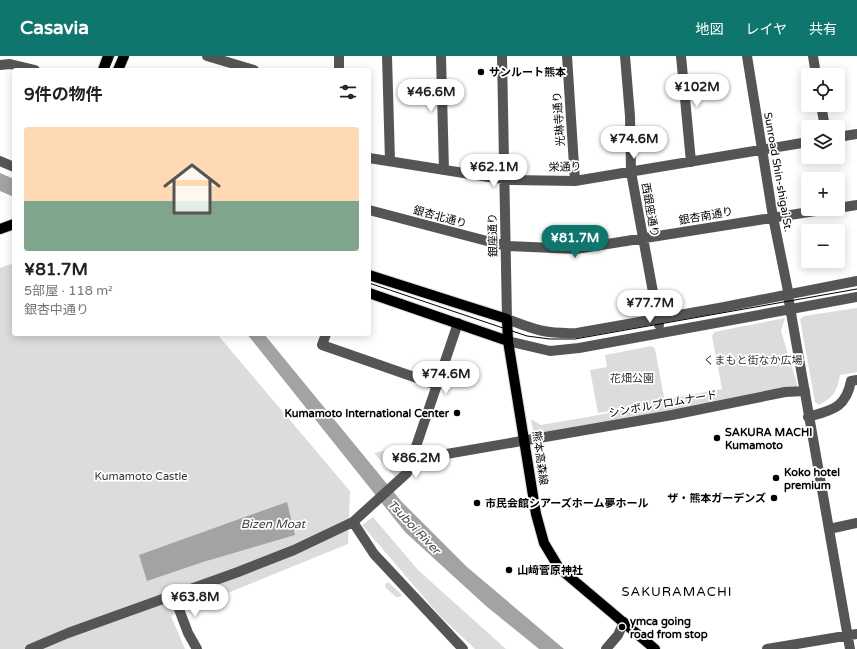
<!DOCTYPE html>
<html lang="ja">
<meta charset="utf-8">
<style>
body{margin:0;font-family:"Varela Round","Noto Sans JP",sans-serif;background:#f6f6f6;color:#222;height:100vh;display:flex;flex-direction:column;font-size:15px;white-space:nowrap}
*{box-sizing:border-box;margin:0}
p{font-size:13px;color:#767676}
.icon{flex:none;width:22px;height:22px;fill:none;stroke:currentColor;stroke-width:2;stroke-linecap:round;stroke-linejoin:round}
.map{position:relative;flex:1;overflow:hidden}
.details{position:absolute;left:12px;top:12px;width:359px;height:268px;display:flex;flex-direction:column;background:#fff;border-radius:4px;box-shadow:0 2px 10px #0003}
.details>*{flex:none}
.buttons{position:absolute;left:801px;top:12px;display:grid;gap:8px}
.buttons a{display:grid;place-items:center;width:44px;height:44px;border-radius:4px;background:#fff;box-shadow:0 2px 10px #0003;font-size:20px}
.price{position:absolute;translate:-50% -34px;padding:0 9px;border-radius:14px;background:#fff;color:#222;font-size:13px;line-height:26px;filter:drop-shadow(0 1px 2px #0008)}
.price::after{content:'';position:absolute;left:50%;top:24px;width:12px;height:9px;margin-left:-6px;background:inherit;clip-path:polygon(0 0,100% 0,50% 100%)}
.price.current{background:#0f766e;color:#fff}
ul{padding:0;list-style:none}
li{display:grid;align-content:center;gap:8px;height:212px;padding:0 12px}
li span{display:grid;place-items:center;height:124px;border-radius:4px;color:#555}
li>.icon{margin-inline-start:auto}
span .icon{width:72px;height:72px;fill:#fffc;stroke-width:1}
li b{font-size:17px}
h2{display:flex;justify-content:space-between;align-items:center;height:48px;padding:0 12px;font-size:17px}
header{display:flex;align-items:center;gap:24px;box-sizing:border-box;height:56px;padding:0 20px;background:#0f766e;color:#fff}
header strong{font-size:19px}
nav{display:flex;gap:22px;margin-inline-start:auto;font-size:14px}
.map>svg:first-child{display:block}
</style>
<header>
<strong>Casavia</strong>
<nav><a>地図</a><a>レイヤ</a><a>共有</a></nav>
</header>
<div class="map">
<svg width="857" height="593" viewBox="0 0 857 593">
<rect width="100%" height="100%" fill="#fff"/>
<!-- green -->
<path fill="#dcdcdc" d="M14,207V278H217L350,435L348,488L171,560L185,593H0V212Z
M857,252V316L840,319C837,335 834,341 819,349L815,346L800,263L804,260Z
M785,262L781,275L798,331L535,384L531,363L541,369L599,359L639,350L598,357L590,314L607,311L605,299L652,290L655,293L664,341L662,344L722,333L712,280L714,276Z
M408,389L400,417L396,422L374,397Z
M373,461L418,514L506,593H475L440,560L362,469Z
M388,526L402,539L400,541H396L386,532L385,529Z"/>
<!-- water -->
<path fill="#a3a3a3" d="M0,117L14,123V141L0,135Z
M247,278H264L401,445L467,511L564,593H539L486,550L405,476Z
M287,446L295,479L203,506L147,525L139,499Z"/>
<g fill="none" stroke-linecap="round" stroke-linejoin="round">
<defs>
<path id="major" d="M103,14L108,0
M118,14L124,0
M0,173L14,168
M369,219L507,263L508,285L536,458L544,487L559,512L655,593
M369,237L508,285"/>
</defs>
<!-- major casing -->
<use href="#major" stroke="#dbdbdb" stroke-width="12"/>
<!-- minor -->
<path stroke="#555" stroke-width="10" d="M207,0L254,14
M339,0V14
M387,0L390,105
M441,0L444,114
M502,0L507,263C535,274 546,278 577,277L719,252L857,225
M567,0L575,125
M625,0L630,60L631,116L659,269
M681,0L691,106
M747,0L773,161L788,235
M813,0L816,19
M0,9L10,8L35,14
M821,49L825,71
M838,81L857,78
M369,102L489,121L511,124L575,125L808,86
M0,105L14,111
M838,152L857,149
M369,154L506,190L576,193L828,153
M788,240L850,593
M326,278L322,289L437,329
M508,285L550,295L579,292L857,241
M808,361C832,354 846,352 851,325L857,324
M412,404L672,359L785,336L805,335
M353,466L374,498L463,593
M829,473L857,467
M174,540L188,577L197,593
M30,593L68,577L238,516L294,494L353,466L407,417L458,267
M606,593L618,579L624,566
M767,593L857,578"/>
<!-- major -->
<use href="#major" stroke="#000" stroke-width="10"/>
<!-- tram -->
<path stroke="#000" stroke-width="1" d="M108,14L114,0
M369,227L527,280L550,283H575L857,233"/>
</g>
<!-- markers -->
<g fill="#000" stroke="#fff" stroke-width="1.5">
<circle cx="481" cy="16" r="4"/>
<circle cx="457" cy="357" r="4"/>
<circle cx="717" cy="382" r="4"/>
<circle cx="776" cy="422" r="4"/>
<circle cx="774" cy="442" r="4"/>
<circle cx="477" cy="447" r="4"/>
<circle cx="509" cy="514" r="4"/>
<circle cx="622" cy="571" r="4"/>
</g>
<g text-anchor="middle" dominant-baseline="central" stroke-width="3.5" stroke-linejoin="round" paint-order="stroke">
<!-- poi labels -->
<g font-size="11" font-weight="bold" fill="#000" stroke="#fff" text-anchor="start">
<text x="489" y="16">サンルート熊本</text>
<text x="449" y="357" text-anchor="end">Kumamoto International Center</text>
<text x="725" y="376">SAKURA MACHI<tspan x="725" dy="13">Kumamoto</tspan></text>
<text x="784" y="416">Koko hotel<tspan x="784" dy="13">premium</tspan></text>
<text x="766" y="442" text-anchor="end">ザ・熊本ガーデンズ</text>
<text x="485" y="447">市民会館シアーズホーム夢ホール</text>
<text x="517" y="514">山﨑菅原神社</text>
<text x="630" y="565">ymca going<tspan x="630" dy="13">road from stop</tspan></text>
</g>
<!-- street labels -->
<g font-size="11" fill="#000" stroke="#fff">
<text transform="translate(559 63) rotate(-94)">光琳寺通り</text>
<text transform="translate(565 111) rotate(-2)">栄通り</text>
<text transform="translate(778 116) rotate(80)">Sunroad Shin-shigai St.</text>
<text transform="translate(650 154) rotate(80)">西銀座通り</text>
<text transform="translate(706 160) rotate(-10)">銀杏南通り</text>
<text transform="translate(440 161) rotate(15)">銀杏北通り</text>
<text transform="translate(493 179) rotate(-91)">銀座通り</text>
<text transform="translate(663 348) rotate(-10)">シンボルプロムナード</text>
<text transform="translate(540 402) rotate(82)">熊本高森線</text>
</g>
<!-- park labels -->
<g font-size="11" fill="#333" stroke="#fff">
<text x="753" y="304">くまもと街なか広場</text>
<text x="632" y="322">花畑公園</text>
<text x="141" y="420">Kumamoto Castle</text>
</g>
<!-- water labels -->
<g font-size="12" font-style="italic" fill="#444" stroke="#fff">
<text x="273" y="468">Bizen Moat</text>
<text transform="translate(414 471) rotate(46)">Tsuboi River</text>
</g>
<!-- quarter labels -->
<g font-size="13" letter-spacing="1" fill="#000" stroke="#fff">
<text x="677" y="536">SAKURAMACHI</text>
</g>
</g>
</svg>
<div class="buttons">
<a><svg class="icon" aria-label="locate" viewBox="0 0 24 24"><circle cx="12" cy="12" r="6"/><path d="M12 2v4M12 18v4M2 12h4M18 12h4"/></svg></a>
<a><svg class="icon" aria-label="layers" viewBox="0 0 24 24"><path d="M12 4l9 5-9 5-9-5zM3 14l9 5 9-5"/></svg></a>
<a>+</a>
<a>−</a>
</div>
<b class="price" style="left:697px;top:52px">¥102M</b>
<b class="price" style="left:431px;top:57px">¥46.6M</b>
<b class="price" style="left:634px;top:104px">¥74.6M</b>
<b class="price" style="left:494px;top:132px">¥62.1M</b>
<b class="price current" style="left:575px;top:203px">¥81.7M</b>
<b class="price" style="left:650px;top:268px">¥77.7M</b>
<b class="price" style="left:446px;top:339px">¥74.6M</b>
<b class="price" style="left:416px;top:423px">¥86.2M</b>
<b class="price" style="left:195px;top:562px">¥63.8M</b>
<section class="details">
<h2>9件の物件<svg class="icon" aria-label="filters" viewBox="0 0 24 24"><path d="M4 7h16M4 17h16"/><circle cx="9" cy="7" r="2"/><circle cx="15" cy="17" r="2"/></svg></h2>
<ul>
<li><span style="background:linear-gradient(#ffd9b3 60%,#7fa58c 0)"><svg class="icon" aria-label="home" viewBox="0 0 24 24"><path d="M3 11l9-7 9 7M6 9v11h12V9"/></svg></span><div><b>¥81.7M</b><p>5部屋 · 118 m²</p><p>銀杏中通り</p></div></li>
</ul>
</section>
</div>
